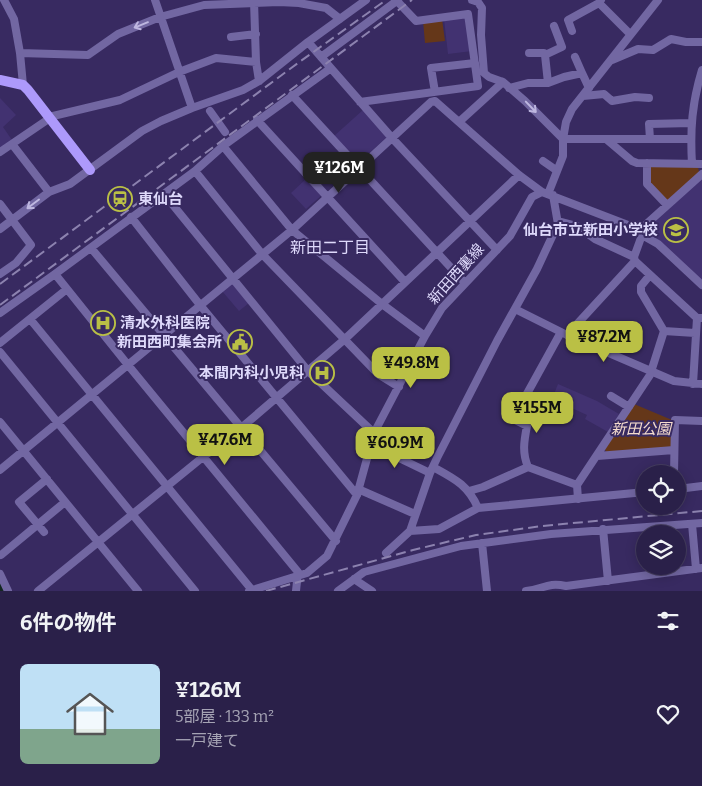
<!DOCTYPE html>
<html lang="ja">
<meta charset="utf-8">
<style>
body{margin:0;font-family:Bitter,"Noto Sans JP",serif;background:#362d53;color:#f1f3f6;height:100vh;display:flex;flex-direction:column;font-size:19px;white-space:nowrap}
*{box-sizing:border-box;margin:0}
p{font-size:16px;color:#a5a3b4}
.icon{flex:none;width:28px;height:28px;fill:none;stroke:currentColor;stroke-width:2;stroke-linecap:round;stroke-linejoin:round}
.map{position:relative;height:591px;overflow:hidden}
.sheet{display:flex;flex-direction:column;background:#2a2049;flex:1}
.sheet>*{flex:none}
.controls{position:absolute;left:636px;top:465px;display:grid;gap:10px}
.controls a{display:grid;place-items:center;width:50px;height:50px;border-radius:50%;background:#2a2049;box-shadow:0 2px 12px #0003,0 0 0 1px #463e61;font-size:25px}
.price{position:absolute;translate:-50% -42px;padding:0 11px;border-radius:10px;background:#bac045;color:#111;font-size:16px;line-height:32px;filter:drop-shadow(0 1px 2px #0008)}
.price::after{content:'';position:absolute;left:50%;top:30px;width:15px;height:11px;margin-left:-8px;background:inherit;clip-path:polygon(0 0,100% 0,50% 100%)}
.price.selected{background:#222;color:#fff}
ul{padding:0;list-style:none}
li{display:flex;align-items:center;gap:15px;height:125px;padding:0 20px}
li+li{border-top:1px solid #463e61}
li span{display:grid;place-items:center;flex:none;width:140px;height:100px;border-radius:8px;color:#555}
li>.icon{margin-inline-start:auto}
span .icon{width:60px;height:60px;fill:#fffc;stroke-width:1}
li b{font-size:21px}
h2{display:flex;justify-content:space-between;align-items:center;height:60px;padding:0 20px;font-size:21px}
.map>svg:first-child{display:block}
</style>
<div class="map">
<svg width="702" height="591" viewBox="0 0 702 591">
<rect width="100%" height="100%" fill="#382a61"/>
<!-- built -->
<path fill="#423271" d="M465,16L472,51L448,54L444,19Z
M0,98L16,115L3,127L12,140L0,148Z
M363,110L388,136L358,163L334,136Z
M702,177V280L649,236V228Z
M306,179L322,195L306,209L291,193Z
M233,282L249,303L239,311L222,291Z
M558,384L597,401L619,414L608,432L585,419L587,415L552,399Z"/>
<!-- green -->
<path fill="#653719" d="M442,19L445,41L425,43L423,21Z
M648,166L698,167L699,172L667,202L648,183Z
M634,404L672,420V448L607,453L604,448Z"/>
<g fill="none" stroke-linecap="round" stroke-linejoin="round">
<!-- river -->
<path stroke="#132721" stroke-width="10" d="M0,584L3,591"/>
<!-- minor -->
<path stroke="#7267a2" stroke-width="8" d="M4,0L14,19L20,53L23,85
M155,0L192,108
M472,0L478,2L482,8L481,35L484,73L489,77L503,82L525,101L563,139L566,122L572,109L658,0
M601,0L599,3L630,34
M254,1L256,62L259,81
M572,31L568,20L599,3
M231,37L256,34
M308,42L392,138L497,250
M20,53L88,55L118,34L160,17L204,5L279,2L299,3L326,8L340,19
M529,53H544L545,55L548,83
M545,55L562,47L554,26
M321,57L398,0
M575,57L582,73
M612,60L638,49L653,50L671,39L686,42H702
M509,88L528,83H548L564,77L582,73L589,88
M435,92L431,68L475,63
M292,95L465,283
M583,96L604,94L612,101L635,97L649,98
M360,102L478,86L468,14L416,21L397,1
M210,111L225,132
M257,120L405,282
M459,122L503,82
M606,139H691
M650,139L649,124L691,123
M12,144L49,192
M223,146L292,230L382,304L425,336
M0,152L53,116L120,100L179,72L216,58L256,62
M543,161L556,170
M647,163V184L667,205
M692,164C690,129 692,103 702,70
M195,171L262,254L378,374L399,387
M164,194L308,371L374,433
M548,194L563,156V139H606L632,161L637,163L702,164
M0,204L31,245L16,263L0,274
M131,217L200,305L357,495
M558,221L577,226L595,239L634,257
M0,229L49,192L70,184L142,131L161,121L192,108L243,90L259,81L308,42L366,0
M642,235L658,244L702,285
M91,248L336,541
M635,261L697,318H702
M515,309L567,335L674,381L702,384
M0,313L55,274
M30,319L252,590
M664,331L695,333
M567,335L635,261L634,257L642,235L641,230L642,228L702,174
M0,343L67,289
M0,352L195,591
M693,384L697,318
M611,396L629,407
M0,422L138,591
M370,444L430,473
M597,456L674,450
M433,467C455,479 468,485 478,508
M528,467L577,485
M0,470L292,230L431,102L435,101L519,175L542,192L641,230
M674,474L675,420L702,421
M358,489L415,514
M678,489L702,486
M469,491L483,487L528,467C522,453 524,441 527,426L513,419L561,332
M578,499L577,485L650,375L664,331L641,292V286L650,275
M692,524L696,569
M603,529L608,581
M410,531L439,529L478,508L645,492
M44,532L19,502L47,479
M482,543L487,591
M386,553L410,531L430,473L437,458L497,341L537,269L558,224L553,195
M1,555L65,502
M0,574L8,591
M354,579L372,591
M38,591L203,457L241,428L345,339L519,175
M249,591L307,573L327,556L357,495L374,433L425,336L442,308L510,236L532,197L542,192
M296,591L298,572L128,365L55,274L195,171L223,146L331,68
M338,591L364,572L461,546L551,534L702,523
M526,591C544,589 547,582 566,586L702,568"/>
<!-- major -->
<path stroke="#ad99fb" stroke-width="10" d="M0,80L23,85L28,90L90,170"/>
<!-- rail -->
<path stroke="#8c82af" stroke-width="2" stroke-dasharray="10 5" stroke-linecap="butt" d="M0,284L298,63L386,0
M0,305L412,0
M266,591L413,550L476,535L542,526L702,511"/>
</g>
<!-- one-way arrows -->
<defs><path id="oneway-shaft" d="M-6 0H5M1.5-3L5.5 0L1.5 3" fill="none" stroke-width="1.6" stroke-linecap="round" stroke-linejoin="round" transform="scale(1.25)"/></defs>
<g stroke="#beb7e0">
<use href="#oneway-shaft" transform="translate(141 25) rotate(158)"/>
<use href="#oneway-shaft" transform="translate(531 107) rotate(46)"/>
<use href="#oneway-shaft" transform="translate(33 204) rotate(143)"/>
</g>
<!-- icons -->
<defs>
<symbol id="station-ring" viewBox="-11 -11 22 22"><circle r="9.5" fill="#382a61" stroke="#bac045" stroke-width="1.5"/><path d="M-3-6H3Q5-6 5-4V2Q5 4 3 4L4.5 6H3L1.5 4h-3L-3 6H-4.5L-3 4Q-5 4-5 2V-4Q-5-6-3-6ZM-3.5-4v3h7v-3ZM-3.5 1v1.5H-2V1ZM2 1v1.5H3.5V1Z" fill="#bac045"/></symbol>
<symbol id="school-ring" viewBox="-11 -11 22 22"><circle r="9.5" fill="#382a61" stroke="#bac045" stroke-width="1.5"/><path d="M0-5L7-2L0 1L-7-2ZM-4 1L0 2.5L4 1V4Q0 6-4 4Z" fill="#bac045"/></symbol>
<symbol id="hospital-ring" viewBox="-11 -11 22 22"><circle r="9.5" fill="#382a61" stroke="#bac045" stroke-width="1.5"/><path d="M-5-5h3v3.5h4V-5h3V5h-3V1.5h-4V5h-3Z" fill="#bac045"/></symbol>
<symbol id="civic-ring" viewBox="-11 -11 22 22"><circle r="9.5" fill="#382a61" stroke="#bac045" stroke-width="1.5"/><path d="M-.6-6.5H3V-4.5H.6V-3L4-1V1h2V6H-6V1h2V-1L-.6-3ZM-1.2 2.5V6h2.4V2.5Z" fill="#bac045"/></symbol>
</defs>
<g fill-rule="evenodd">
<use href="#station-ring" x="106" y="185" width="28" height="28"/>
<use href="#school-ring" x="662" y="216" width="28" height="28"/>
<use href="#hospital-ring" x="89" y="309" width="28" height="28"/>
<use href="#civic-ring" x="226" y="328" width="28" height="28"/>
<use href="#hospital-ring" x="308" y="359" width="28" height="28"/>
</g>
<g text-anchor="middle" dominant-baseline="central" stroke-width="4" stroke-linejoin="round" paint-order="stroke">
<!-- poi labels -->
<g font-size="15" font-weight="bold" fill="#ded9fb" stroke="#382a61" text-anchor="end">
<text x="138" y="199" text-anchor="start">東仙台</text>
<text x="658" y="230">仙台市立新田小学校</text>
<text x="120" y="323" text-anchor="start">清水外科医院</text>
<text x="222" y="342">新田西町集会所</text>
<text x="304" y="373">本間内科小児科</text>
</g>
<!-- street labels -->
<g font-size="15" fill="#ded9fb" stroke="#382a61">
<text transform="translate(456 274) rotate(-48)">新田西裏線</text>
</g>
<!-- park labels -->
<g font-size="15" font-style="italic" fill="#f5dccd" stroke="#382a61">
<text x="641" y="429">新田公園</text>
</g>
<!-- neighbourhood labels -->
<g font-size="16" fill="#ded9fb" stroke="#382a61">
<text x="330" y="247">新田二丁目</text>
</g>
</g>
</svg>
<div class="controls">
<a><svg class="icon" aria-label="locate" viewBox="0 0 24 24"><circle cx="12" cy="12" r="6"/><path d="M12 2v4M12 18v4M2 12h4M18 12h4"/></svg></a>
<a><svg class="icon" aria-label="layers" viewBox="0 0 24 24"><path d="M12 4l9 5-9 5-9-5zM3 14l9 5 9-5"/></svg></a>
</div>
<b class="price selected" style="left:339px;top:194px">¥126M</b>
<b class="price" style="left:604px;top:363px">¥87.2M</b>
<b class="price" style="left:411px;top:389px">¥49.8M</b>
<b class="price" style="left:537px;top:434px">¥155M</b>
<b class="price" style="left:225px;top:466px">¥47.6M</b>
<b class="price" style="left:395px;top:469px">¥60.9M</b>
</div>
<section class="sheet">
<h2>6件の物件<svg class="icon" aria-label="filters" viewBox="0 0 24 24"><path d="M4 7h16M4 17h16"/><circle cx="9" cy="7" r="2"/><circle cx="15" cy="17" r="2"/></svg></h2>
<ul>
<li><span style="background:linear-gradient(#bfe0f5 65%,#7fa58c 0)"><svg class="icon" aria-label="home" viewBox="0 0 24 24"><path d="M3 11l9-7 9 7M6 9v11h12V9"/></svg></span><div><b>¥126M</b><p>5部屋 · 133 m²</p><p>一戸建て</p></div><svg class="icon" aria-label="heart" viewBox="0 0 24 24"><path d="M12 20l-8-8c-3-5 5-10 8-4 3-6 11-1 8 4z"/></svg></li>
</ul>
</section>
